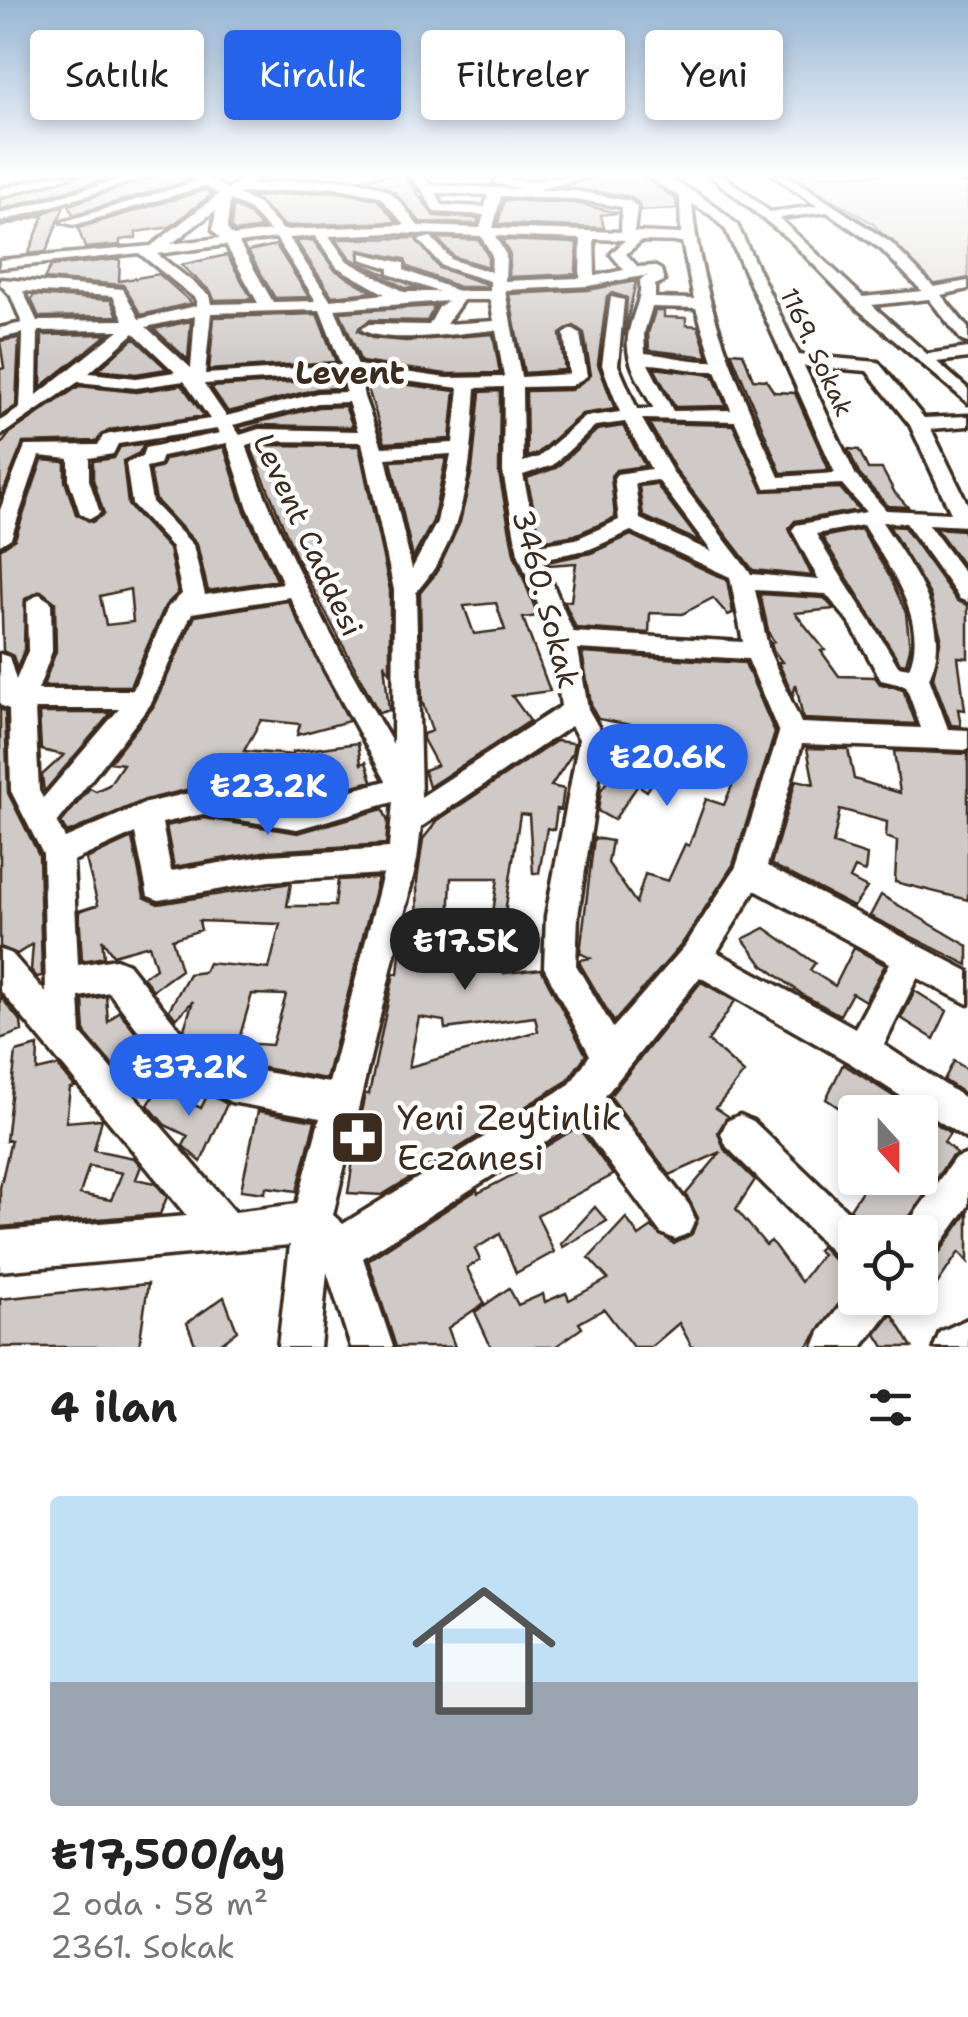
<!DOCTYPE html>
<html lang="tr">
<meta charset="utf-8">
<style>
body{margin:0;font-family:"Shantell Sans",sans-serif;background:#f6f6f6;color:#222;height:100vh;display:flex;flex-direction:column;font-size:38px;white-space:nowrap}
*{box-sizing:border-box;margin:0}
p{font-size:32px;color:#767676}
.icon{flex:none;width:55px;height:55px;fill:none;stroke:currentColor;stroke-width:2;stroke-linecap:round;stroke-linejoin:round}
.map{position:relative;height:1347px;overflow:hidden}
.sheet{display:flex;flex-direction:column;background:#fff;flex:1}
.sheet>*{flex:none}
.guide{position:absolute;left:30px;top:30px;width:910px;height:90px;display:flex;gap:20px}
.needle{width:65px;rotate:159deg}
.tools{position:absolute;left:838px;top:1095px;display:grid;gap:20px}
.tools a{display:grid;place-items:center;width:100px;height:100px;border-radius:10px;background:#fff;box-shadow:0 5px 15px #0003;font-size:50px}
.price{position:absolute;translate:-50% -85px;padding:0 22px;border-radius:35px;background:#2563eb;color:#fff;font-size:32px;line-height:65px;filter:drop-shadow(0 2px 5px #0008)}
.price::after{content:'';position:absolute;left:50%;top:60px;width:30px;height:22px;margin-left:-15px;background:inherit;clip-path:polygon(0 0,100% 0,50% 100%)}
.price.on{background:#222;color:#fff}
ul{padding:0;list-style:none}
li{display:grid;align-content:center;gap:20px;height:530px;padding:0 50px}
li span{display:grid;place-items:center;height:310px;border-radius:10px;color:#555}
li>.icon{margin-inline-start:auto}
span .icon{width:180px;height:180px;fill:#fffc;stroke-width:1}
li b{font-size:42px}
h2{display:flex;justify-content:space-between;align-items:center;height:120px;padding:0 50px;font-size:42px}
.tag{padding:0 35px;border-radius:10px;background:#fff;box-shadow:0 5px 15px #0003;font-size:35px;line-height:90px}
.tag.on{background:#2563eb;color:#fff}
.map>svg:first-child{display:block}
</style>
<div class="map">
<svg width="968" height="1347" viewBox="0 0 968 1347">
<rect width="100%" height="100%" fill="#fff"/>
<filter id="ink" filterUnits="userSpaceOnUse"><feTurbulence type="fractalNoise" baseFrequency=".01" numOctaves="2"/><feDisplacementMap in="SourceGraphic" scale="20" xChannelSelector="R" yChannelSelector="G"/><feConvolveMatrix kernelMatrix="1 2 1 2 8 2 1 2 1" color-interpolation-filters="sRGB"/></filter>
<g filter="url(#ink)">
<!-- green -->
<path fill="#e2e0de" stroke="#8e857e" stroke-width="2.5" d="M792,175H938L968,182V278L932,285L872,223Z"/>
<!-- building -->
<path fill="#cfcac7" stroke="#3b2a1e" stroke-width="2.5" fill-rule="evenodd" d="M78,175H120L0,210V200Z
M157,175H182L188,181L73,215L69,205Z
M388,175H404L434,216L479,218L477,224L420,222L394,192L364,179Z
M597,175H640L676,199L677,209L640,211L639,204L631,197L563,187Z
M205,190L212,194L170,227L136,232V238L120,240V245L85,248L78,228Z
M333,191L377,199L397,222L285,226L252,197Z
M504,200L575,203L618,213L601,215L604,228L498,224Z
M64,206L46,252L28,254L44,215L0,227Z
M233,206L248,213L262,228L235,232L231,228Z
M416,238L439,268L486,284V287H459L408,267L405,259L359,250L360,263L418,288H405L350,258L336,239Z
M437,238L479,240L488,256V267L454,257Z
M313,240L335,270L373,292L332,296L296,241Z
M502,240L577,243L576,274L509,277L510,255Z
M276,245L309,297L275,298L248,251Z
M227,255L252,299L214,300L211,292L181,265Z
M120,259L119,281L159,274L192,303L141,315L123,285L44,279L51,266Z
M636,281L624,336L627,298L612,293L607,296L598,364L615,409L582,414L537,454L527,457L526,391L571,390L591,375L584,333L574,326L560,334L565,370L524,373L509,294L588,290Z
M34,295L111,300L118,316L39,317L31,299Z
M435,306L427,321L369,320L358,331L372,338L406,341L493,334L500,373L446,374L361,362L340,312Z
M655,311H664V317L686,318V325L698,326L708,357L649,350L648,333Z
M317,314L336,362L209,370L214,317Z
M191,321L188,360L154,329Z
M108,334L41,387L42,335Z
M19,338L16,406L0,417V369L4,368L0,341Z
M134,338L167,369L136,374L98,370Z
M731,352L743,353L753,379L766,380L774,392L795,393L829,470L781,473Z
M654,368L713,375L726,406L675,407Z
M340,379L342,388L317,389L228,412L211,387Z
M365,379L455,391L450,439L385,443Z
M182,385L204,416L109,430L96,441L23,443L0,500V446L10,433L79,386L136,392Z
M500,391L499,473L514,554L538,616L523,618L550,691L512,696L530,721L429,787L424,770L437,765L423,739V734L432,731L422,701L420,593L437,572L460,522L472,470L480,392ZM496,603L505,630L474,634L464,606Z
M345,406L353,427L259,425L242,431L239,427L319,407Z
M649,423L733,425L763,491L840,488L859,510L795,521L789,528L812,576L753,570L675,469Z
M623,426L645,466L616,470L611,476L615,518L575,535L541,541L527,478L556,468L597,430Z
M155,442L144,444L139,453L123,461L128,505L169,549L178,593L165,606L130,686H43L56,651L55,602L41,591L25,599L24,650L17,669L13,656L3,651L0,549L15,539L42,460L65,462V481L76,514L92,522L104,514L93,479V461L114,458L120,447ZM130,589L133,622L106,625L100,596Z
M260,445L359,446L390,590V674L384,663L389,710L379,713L297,559L251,448Z
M224,447L244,509L277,580L208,591L197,544L156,500L150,470L160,468L165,459Z
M848,449L859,450L868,469H882L895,493L908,507L888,506L859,474Z
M446,458L433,521L413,558L391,461Z
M656,484L700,542L643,516L639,486Z
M889,526L904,527L957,601L968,605V658L958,657L965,710L958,709L961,726L951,725L933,678L941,637L930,595Z
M936,528L963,530L968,541V572Z
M861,529L890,577L906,613L910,649L906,664L900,663L822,537Z
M631,535L727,580L733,613L728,615L713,598L682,614L650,613L649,633L576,628L564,601H571L576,563L549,565L547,562L591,553Z
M760,594L824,598L834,609L795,613L825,650L821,651L839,676L875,677L880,684L903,689L916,724L803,719L796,684L793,695L778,662H782L773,650L771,642L774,641L769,634Z
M288,601L349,721L297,735L300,724L261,720L244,751L292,755L293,752L358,743L361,764L366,762L372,781L297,801L202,786L145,800L67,833L61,823L90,788L96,791L109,785L123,764L110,762L153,707L195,616Z
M582,653L745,663L775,733L733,865L682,944L614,1022L580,964V960L590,958L580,953L594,838L612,841L608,863L636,903L645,874L668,881L685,844L689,846L706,799L724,805L736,776L733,775L735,768L707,757L713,738L687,729L647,791L638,785L614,820L598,811L601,790L615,770L607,767L616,747L666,752L669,732L598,719L592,708Z
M0,709L5,711L8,793L39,855L42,976L37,977L31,970L33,944L17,954L0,947Z
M39,713H111L44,792L42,775L64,755L41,750Z
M556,741L574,743L572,754L551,786L564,789L561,810L557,809L554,830L547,828L539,873H533L529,815L520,814L506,906L504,973L541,969L586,1055L567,1081L382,1195L348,1193L359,1121L365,1094H369L394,973L398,974L401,943L418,942L417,881L423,839L438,820ZM451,878H498L491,927L449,924ZM419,1017L444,1021L445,1029L535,1017L538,1031L409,1067Z
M807,748L848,749L854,779L900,793L894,751L968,754V900L895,882L897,841L886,837L887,822L840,809L833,844L867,855L865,872L855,868L850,879L867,888L854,907L771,864L796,780L814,784Z
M383,809L388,822L386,844L269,851L174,867L166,826L203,818L298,833Z
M132,838L144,897L158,904L291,883L287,906H335L338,880L378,878L326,1079L236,1063L193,1041L184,1029L193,1001L176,1019L169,1010L189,974L204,972L208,963L269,969L280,924L199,921L201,930L172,939L181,970L153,990L143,977L156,968L149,945L113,955L102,939L104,957L82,961L79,911L98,905L86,859ZM252,994L286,995L272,1045L238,1043Z
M881,895L968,946V965L870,916Z
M765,928L815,963L810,970L835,986L854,948L885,965L865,1001L852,993L840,1015L803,995L762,964L743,939Z
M701,982L735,1001L708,1041L744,1073L716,1108L728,1116L718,1132L724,1149L755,1180L736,1209L766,1245L771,1241L801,1282L822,1254L817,1250L821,1246L838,1264L855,1271V1283L807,1347H692L679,1323L651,1347H633L604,1309L579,1323L582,1328L555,1347H491L475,1312L509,1288L518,1305L543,1294L545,1302L566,1293L569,1300L608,1279L589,1258L626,1218L639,1236L652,1227L674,1244L692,1234L698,1218L686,1194L721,1152L670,1175L610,1096Z
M915,991L947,1011L934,1039L901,1018Z
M0,996L21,1022L22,1031L0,1039Z
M106,996L108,1022L119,1011L147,1048L121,1075L85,1033L83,1000Z
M38,1046L37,1071L58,1066L75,1087L70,1088L66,1122L102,1119L94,1150L134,1158L141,1166L136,1179L155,1183L167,1197L160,1214L0,1227V1188L11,1140L6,1141L16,1052ZM89,1166L122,1173L111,1200L80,1194Z
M954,1061L968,1070V1096L944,1080Z
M843,1064L904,1103L899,1112H855L853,1117L826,1099Z
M158,1088L201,1108L208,1094L227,1104L201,1162L183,1146L188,1136L165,1125L148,1105Z
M258,1111L315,1121L297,1191L266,1187L265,1193L241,1190Z
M925,1116L950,1133L944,1142L957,1154L951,1157L899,1232H873L850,1209L870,1178H877L884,1186L892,1178H920V1126Z
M578,1127L613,1175L537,1215L554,1252L516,1273L500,1234L475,1249L480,1260L467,1268L484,1303L448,1328L455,1347H396L368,1260L477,1190L478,1193L520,1171L517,1164Z
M595,1207L607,1221L563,1247L561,1244Z
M968,1212V1262L959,1252L920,1309V1264L937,1256Z
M148,1284L139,1347H0V1299Z
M224,1297L237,1331L216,1347H196L187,1323Z
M892,1314L912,1347H884L876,1334Z"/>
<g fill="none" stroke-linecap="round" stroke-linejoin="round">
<defs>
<path id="minor" d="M54,175H74L0,197V189Z
M134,175H153L0,222V214Z
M186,175H201L228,189L247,175H261L249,185C286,183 355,171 387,191C400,199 409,214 418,226L480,228L484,215L434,212L423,191L408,175H421L431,185L521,189L494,183L499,175H511L508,180C537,184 563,175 593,175L538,190L575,191L630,201L637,207L634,232L681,234L680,197L644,175C676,175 715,204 737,225L799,355L878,362L924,418L968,416V426L931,429L968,505V526L928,524L968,578V602L960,599L906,523L882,522C912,569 955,622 929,678L948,729L968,730V750L802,744L767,866L968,971V1004L917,978L884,1045L968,1100V1140L850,1063L700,977L605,1096L689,1205L695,1219L689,1233L675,1239L661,1233L578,1121L363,1258L393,1347H351L327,1272L320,1347H278L290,1245L0,1271V1231L187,1216L0,990V950L12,954L46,993L43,854L11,791L9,709L0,705V654L9,657L16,680L28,651L27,602L39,594L51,602L52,651L38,690H133L168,607L182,594L172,547L132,504L126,463L142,456L145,448L220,433L217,429L118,444L113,454L89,458V480L100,513L90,519L80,513L69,480V459L39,456L11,538L0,545V510L25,446L98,445L103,436L110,434L210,419L184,381L136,388L78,382L0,436V421L20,408L23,339V333L0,338V328L22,323L11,296L0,284L1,279L123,289L139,319L196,306V299L139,253L0,268V260L151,246L219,194L205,186L74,225L62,222L196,182ZM333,187L379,196L405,225L283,230L258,204L238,194ZM436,193L488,195L485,207L442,205ZM501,196L575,199L622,207L621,232L493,228ZM230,200L250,210L270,231L233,236L227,229ZM692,204L711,215L726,230L835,473L779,477C739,388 701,302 692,204ZM216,210L213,230L220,238L171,244ZM391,233L481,236L492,255L491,272L452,260L431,237L419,240L442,266L490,281V291H458L404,270V263L361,253V259L389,268V274L439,292H404L347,261L329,236ZM315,236L337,267L385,294L330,300L289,238ZM495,236L581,239L580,278L505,281L506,255ZM276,238L316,301L273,302L239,243ZM594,239L625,240L611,254L624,270L595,276ZM641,241L682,242L694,299L655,298V285L664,281L661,270L654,266L638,267L626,254ZM226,245L258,303L211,304L209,295L157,254ZM648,275L640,280C642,298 634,310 630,327C621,357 640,383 654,409H637L618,365L624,300L611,297L602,365L620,412L584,417L539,457L523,462L522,387L571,386L587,376L580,334L572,329L564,334L569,374L521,377L505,290L588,286ZM23,291L113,296L124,320L37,321ZM463,300H490L494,321L446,324ZM448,301L439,307L429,325L369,324L361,329C386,346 464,332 496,330L504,377L446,378L358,365L335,309ZM652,307L696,308L713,361C690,362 669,355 645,353L644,333ZM320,310L341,365L205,374L211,313ZM195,316L191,368L146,327ZM119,330L37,395L38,331ZM134,333L175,372L136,378L89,373ZM648,364C674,365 689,372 716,371L731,410L673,411ZM804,366L867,371L910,425L951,513L886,510L856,476ZM343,375L346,392L318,393L226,416L204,384ZM360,375L459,388L453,443L382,447L364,397ZM504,387L503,472L518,553L552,640L561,706L421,797L416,592C468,535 471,460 476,388ZM348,402L358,431L259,429L240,435L233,425L318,403ZM642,419L735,421L765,488L842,484L866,512L796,525L792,530L819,580L751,574L672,471ZM625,422L651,469L617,474L614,478L619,520L576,539L538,545L523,475L553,465L595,426ZM260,441L362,442L394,590L393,744C336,647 283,551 246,445ZM227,443L248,508L283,583L205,595L193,545L152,502L146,467L159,464L162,456ZM451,454L437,522L412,569L386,458ZM658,480L712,552L640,519L635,483ZM863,525C887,565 930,620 909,668L898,666C872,621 841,580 816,534ZM631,531L730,577L743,642L573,632L542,559L590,549ZM755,590L826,594L850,623L881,680L906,686L921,728L801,723L769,651ZM290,597L324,669L386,781L297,805L203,790L146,803L65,838L57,823L150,705L192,613ZM578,649L748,659L779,733L736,867L685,946L613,1028L576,965L578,916L605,739L588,709ZM35,709H119L43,798L39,791ZM571,726L579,739L546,916L544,967L590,1055L570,1084L343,1224L333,1215L417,860L421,827ZM393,802L389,848L269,855L171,871L162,823L203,814L297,829ZM135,833L148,896L159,900L269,881L383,874L329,1083L235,1067L191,1044L128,964L116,959L78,965L73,861ZM755,890L890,963L855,1028L717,952ZM109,992L167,1068L231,1102L320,1118L297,1204L235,1212L81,1034L79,997Z
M709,175H723L770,212L817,206L773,175H787L891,243L934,287L968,281V289L941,295L968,328V343L962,341L929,299L872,305L927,354L968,348V358L937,362L968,389V403L853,305L790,240ZM827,212L881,249L922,291L863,297L779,218Z
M740,1115L753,1121L869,1232H855V1267L841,1261L727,1147L721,1134L727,1121Z
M968,1154V1206L934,1254L920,1260V1232H903L906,1226L954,1159Z
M855,1287V1298H894L888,1313L862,1347H814L820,1332Z
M968,1319V1347H934L940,1332Z"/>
<path id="major" d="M950,175H968V182L953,178Z"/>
</defs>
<!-- minor casing -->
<use href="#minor" stroke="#3b2a1e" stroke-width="7"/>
<!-- major casing -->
<use href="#major" stroke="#3b2a1e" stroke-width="8"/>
<!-- minor -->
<use href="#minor" fill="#fff" fill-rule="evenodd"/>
<!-- major -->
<use href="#major" fill="#fff" fill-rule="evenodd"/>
</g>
</g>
<!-- sky -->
<linearGradient id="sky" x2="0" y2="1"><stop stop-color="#96b5d3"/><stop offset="0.48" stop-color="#fff"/><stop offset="1" stop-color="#fff" stop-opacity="0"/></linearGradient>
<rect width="968" height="364" fill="url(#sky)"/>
<!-- icons -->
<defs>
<symbol id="pharmacy-square" viewBox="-11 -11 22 22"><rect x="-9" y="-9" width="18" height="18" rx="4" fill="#3b2a1e" stroke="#fff"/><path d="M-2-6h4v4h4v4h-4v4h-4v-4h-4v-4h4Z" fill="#fff"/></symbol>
</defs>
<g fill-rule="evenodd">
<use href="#pharmacy-square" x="326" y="1106" width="63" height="63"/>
</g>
<g text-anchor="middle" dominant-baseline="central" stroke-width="9" stroke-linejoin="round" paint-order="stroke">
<!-- far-street labels -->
<g font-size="25" fill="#3b2a1e" stroke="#fff">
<text transform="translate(817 352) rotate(65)">1169. Sokak</text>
</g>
<!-- street labels -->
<g font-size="30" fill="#3b2a1e" stroke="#fff">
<text transform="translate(308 535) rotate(65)">Levent Caddesi</text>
<text transform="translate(546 599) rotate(75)">3460. Sokak</text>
</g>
<!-- far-district labels -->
<g font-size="32" font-weight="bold" fill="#3b2a1e" stroke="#fff">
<text x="350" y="372">Levent</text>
</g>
<!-- near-poi labels -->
<g font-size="35" fill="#3b2a1e" stroke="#fff" text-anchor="start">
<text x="397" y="1117">Yeni Zeytinlik<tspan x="397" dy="40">Eczanesi</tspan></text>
</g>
</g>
</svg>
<div class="tools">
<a><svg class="needle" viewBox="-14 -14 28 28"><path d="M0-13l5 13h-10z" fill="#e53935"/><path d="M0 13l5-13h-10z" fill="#767676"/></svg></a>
<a><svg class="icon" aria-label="locate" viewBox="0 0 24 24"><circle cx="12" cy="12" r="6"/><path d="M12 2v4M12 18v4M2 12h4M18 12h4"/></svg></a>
</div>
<b class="price" style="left:667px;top:809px">₺20.6K</b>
<b class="price" style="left:268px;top:838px">₺23.2K</b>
<b class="price on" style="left:465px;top:993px">₺17.5K</b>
<b class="price" style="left:189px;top:1119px">₺37.2K</b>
<div class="guide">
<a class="tag">Satılık</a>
<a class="tag on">Kiralık</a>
<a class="tag">Filtreler</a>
<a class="tag">Yeni</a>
</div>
</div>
<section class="sheet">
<h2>4 ilan<svg class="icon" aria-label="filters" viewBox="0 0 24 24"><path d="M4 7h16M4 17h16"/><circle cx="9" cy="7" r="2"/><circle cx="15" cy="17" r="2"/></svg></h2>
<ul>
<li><span style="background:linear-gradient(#bfe0f5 60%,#9aa5b1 0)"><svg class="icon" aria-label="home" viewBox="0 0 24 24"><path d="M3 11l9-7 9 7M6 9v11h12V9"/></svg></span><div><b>₺17,500/ay</b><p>2 oda · 58 m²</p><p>2361. Sokak</p></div></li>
</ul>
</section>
